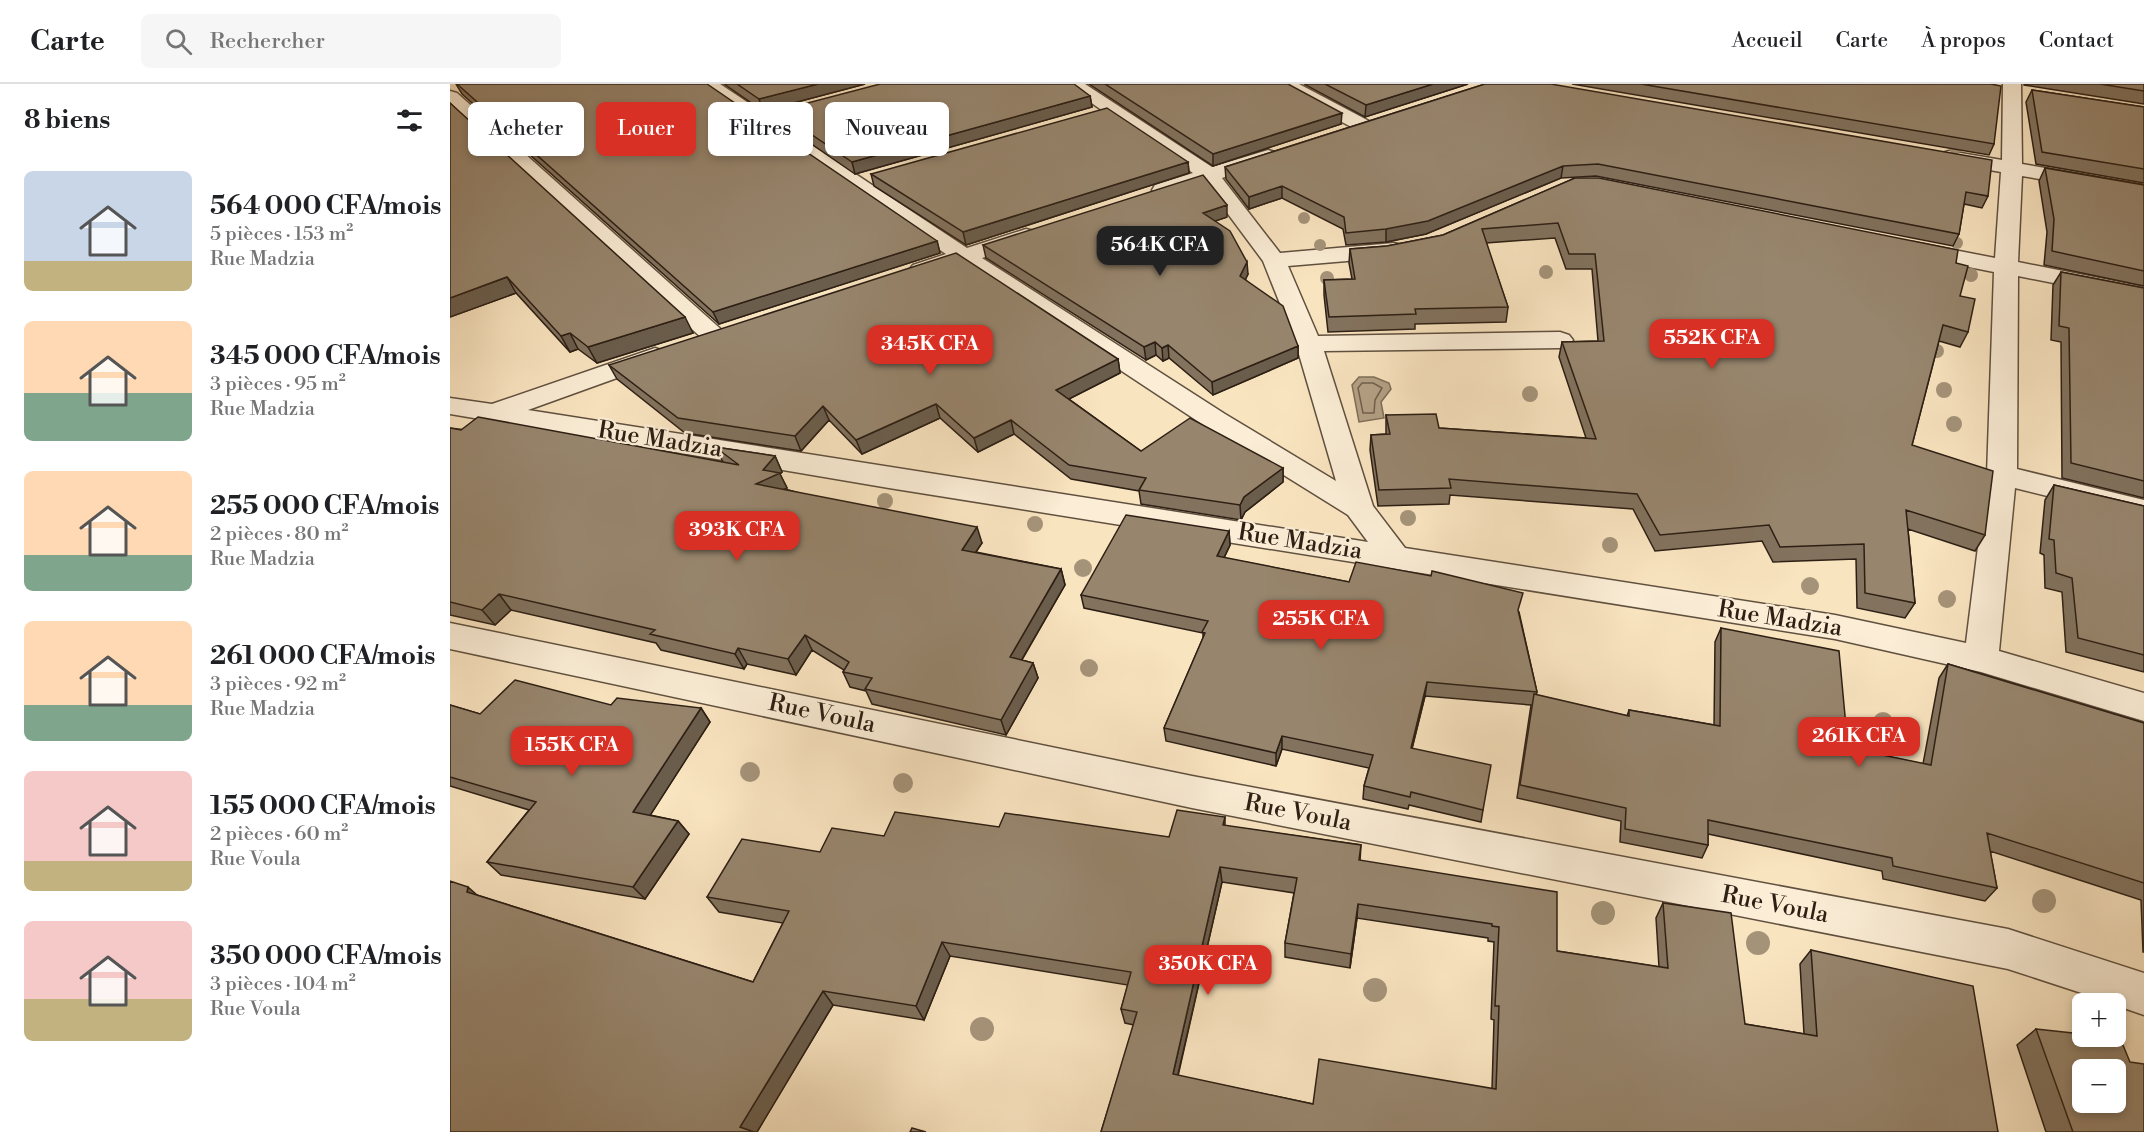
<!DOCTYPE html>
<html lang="fr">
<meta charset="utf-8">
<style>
body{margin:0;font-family:"Libre Bodoni",serif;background:#f6f6f6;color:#202124;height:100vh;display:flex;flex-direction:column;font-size:22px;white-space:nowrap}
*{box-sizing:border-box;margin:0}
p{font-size:20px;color:#757577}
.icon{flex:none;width:33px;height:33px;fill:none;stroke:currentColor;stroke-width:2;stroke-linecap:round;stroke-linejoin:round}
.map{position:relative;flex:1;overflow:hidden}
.sheet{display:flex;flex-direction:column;background:#fff;width:450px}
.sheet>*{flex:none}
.hud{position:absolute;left:18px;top:18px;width:570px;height:54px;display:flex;gap:12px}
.controls{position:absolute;left:1622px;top:909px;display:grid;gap:12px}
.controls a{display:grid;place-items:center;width:54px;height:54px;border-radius:9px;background:#fff;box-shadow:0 3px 9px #0003;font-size:30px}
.price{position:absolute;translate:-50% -51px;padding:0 14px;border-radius:12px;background:#d93025;color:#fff;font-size:20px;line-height:39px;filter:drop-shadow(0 2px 3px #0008)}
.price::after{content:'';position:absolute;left:50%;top:36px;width:18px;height:14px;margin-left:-9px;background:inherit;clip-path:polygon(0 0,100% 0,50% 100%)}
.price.on{background:#222;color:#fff}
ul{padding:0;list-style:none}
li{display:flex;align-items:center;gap:18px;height:150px;padding:0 24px}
li span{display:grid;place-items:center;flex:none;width:168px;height:120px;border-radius:9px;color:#555}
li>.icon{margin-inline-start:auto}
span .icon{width:72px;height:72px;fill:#fffc;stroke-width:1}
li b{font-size:26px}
h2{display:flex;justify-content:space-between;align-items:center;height:72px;padding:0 24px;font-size:26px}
.pill{padding:0 21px;border-radius:9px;background:#fff;box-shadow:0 3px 9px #0003;font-size:21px;line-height:54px}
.pill.on{background:#d93025;color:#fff}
header{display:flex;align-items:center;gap:36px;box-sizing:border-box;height:84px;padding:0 30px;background:#fff;border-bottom:2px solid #e0e0e0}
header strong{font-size:28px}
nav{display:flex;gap:33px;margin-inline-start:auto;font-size:21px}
.search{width:420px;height:54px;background:#f6f6f6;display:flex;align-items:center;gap:15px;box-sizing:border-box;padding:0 21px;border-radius:9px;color:#757577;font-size:22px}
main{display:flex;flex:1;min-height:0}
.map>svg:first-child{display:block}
</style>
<header>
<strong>Carte</strong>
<div class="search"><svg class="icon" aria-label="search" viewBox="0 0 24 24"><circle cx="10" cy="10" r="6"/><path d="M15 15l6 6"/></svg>Rechercher</div>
<nav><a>Accueil</a><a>Carte</a><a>À propos</a><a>Contact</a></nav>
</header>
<main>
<section class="sheet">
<h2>8 biens<svg class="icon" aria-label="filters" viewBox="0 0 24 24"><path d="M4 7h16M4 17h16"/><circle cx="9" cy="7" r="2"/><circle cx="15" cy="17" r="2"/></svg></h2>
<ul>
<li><span style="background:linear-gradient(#c9d6e8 75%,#c2b280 0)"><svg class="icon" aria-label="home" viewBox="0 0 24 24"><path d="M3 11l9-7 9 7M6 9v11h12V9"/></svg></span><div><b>564 000 CFA/mois</b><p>5 pièces · 153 m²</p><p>Rue Madzia</p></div></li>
<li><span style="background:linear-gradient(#ffd9b3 60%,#7fa58c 0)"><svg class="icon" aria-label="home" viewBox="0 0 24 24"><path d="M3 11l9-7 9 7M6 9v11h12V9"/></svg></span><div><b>345 000 CFA/mois</b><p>3 pièces · 95 m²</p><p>Rue Madzia</p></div></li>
<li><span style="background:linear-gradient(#ffd9b3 70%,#7fa58c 0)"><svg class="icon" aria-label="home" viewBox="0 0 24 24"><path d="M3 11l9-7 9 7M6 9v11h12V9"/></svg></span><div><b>255 000 CFA/mois</b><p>2 pièces · 80 m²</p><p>Rue Madzia</p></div></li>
<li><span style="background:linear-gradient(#ffd9b3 70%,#7fa58c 0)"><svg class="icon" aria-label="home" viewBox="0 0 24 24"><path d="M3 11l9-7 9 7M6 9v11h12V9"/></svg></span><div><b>261 000 CFA/mois</b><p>3 pièces · 92 m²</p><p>Rue Madzia</p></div></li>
<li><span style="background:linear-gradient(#f6c9c9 75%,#c2b280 0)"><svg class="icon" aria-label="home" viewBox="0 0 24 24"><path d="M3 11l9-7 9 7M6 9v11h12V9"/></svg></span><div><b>155 000 CFA/mois</b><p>2 pièces · 60 m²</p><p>Rue Voula</p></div></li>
<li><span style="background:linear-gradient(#f6c9c9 65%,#c2b280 0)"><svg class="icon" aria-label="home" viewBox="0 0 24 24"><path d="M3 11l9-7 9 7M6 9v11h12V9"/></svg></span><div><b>350 000 CFA/mois</b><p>3 pièces · 104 m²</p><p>Rue Voula</p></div></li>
</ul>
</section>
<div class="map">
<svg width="1694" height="1048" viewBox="0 0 1694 1048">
<rect width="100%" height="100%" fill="#f9e4c0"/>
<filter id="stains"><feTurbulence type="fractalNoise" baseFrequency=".00333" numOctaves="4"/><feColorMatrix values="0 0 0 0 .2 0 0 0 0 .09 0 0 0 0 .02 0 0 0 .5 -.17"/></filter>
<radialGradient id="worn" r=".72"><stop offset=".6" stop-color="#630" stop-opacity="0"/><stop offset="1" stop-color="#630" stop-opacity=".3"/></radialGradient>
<!-- water -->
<path fill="#b4a186" stroke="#7e6d58" stroke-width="1.5" d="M909,293H924L939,299L941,305L931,318L934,334L909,338L902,301Z"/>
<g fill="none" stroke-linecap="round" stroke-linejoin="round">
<!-- shore -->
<path stroke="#70604d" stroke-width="1.5" d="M912,299H923L932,304L925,316L924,329H913L908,304Z"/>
<defs>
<path id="minor" d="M249,0H270L517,164L576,145L584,147L587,152L584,157L532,174L775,330L886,397L846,260L813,177L755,99L713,112L705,111L702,106L705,101L743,89L614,0H635L762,83L818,66L825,68L828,72L825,76L772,94L830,169L944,159L952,161L955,166L952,171L944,173L838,182L868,252L1110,248L1119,251L1123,256L1119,261L1110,264L874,267L923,422L955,464L1385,531L1516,559L1537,391L1544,188L1463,172L1455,170L1452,165L1455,160L1463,158L1545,174L1551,88L1499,79L1492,77L1489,73L1492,69L1499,67L1552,76L1553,0H1571L1572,80L1694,101V113L1572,92L1568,178L1694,203V217L1568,192L1567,385L1694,416V436L1565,404L1549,567L1694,609V637L1531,588L1385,555L439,404L0,330V314L42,320L205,264L214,267L218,272L214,277L78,326L918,458L898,431L755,342L511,181L471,193L463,191L459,186L463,181L496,170L395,103Z
M826,0H849L919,37L922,41L919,45H905L829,4Z
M0,7L7,9L274,248L278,253L274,258L265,261L256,258L0,23Z
M0,539L742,692L1558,845L1694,889V931L1665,921V920L1558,885L742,724L0,565Z"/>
</defs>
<!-- minor casing -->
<use href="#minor" stroke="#60503f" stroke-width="3"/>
<!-- minor -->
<use href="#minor" fill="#fbedd6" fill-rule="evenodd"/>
</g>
<!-- trees -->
<g fill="#a59379">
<circle cx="1505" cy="66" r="5"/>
<circle cx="854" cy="134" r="6"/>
<circle cx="1507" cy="159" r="6"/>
<circle cx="870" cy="161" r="6"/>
<circle cx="1096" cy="188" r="7"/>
<circle cx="1521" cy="191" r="7"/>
<circle cx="877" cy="194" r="7"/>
<circle cx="1487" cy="267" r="7"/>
<circle cx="1494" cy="306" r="8"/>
<circle cx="1080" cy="310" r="8"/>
<circle cx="1504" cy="340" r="8"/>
<circle cx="435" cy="417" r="8"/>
<circle cx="958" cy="434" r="8"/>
<circle cx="585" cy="440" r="8"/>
<circle cx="1160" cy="461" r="8"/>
<circle cx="633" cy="484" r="9"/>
<circle cx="1360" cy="502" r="9"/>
<circle cx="1497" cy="515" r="9"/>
<circle cx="639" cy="584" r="9"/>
<circle cx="1433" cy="638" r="10"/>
<circle cx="300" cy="688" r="10"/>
<circle cx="453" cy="699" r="10"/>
<circle cx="1594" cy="817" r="12"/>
<circle cx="1153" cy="829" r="12"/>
<circle cx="1308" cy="859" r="12"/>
<circle cx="925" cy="906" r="12"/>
<circle cx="532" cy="945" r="12"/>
</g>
<!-- wall -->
<path fill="#82725e" stroke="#2d1f14" stroke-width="1.5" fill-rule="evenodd" d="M6,0L487,157L490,169L269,240L12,10Z
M274,0H415L313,27Z
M639,0H838L891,40L763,82Z
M854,0H1018L915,33Z
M1035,0L1538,112L1532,124L1514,120L1509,150L1503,162L1146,92L1111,94L976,150L936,158L896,161L893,145L832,114L799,125L776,95L775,83Z
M1122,0H1541L1544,60L1539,71Z
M1574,0H1694V20L1574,1Z
M1582,6L1694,23V99L1586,80L1576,18Z
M640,12L642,23L405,90L331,39L327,27Z
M0,19L243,249L147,279L128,265L120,268L66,209L0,233Z
M738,78L739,89L516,161L424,102L421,90Z
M1595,84L1694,101V202L1594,181L1597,148L1589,97Z
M1125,94L1506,179L1510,212L1518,248L1510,263L1489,257L1462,361L1535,451L1525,467L1458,445L1465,519L1455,534L1407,524L1406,475L1323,478L1312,457L1205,467L1183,425L1000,411L999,420L928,422L920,366L921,351L936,350V331L989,344L1136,354L1109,273L1112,258L1148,257L1142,185H1116L1105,154L1036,159L1058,223L1056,238L965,240V245L878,248L874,211V196L902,195L899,179L900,165L937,162L993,151Z
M777,133L765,137L798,190L795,195L848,262V274L763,311L719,274L713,277L706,271L696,276L536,174L533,161Z
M1611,188L1694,204V414L1612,394L1611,258L1601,256L1603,201Z
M668,275L670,289L619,315L691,367L833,384V398L795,428L791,436L691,420L689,407L621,395L564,350L528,368L490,334L412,370L379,336L351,367L235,349L167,295L159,281Z
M0,344L273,378L265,363L325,372L332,388L330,390L337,404L335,405L532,459L526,468L611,485L615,501L572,576L583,579L588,594L556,651L422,620L416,607L400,603L393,588L394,586L362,566L346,591L297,580L294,585L211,566L206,559L61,526L45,541L0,531Z
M1604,401L1694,422V588L1616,568L1612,508L1595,504L1594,471L1590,469L1595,416Z
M779,447L780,461L774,474L899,498L1069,528L1087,608L1086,611L1177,632L1179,626L1264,641L1265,558L1271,544L1398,664L1473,680L1489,594L1498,580L1694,639V868H1693L1691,816L1540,767L1547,804L1535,817L1433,795L1432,787L1258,750V761L1252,774L1170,758L1171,737L1067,714L1081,621L975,612L962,664L1033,726L1031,738L959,721L958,725L913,715L914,702L919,684L832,665L826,682L716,657L714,644L753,554V549L634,524L631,511Z
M0,621L30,630L161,621L251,624L260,638L200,731L228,737L239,750L195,815L51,791L37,778L79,726L0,702Z
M775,733V742L911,761L910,777L1107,867L1209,883L1206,834L1213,819L1295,940L1354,950L1350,880L1361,866L1548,1048H651L684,941L675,939L671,925L678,901L500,872L474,936L383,921L307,1048L27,811L303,898L333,839L269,828L257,813L370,768L434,752L549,743L719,753ZM772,798L844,809L835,859V873L900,884L907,834L1038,854V857L1044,858L1041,935L1044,936L1042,1005L863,1020L728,992Z
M1586,945L1694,1048H1596L1567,961Z"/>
<!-- shaded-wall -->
<path fill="#6a5d4c" stroke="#2d1f14" stroke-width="1.5" d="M368,0H415L313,27L309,15Z
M983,0H1018L915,33L916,21Z
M640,12L642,23L405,90L402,78Z
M892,29L891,40L763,82V70Z
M738,78L739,89L516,161L513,148Z
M1113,82L1111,94L976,150L936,158V145Z
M832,102V114L799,125V113Z
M777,121V133L754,141L753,129Z
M487,157L490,169L269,240L263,228Z
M797,178L798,190L791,205L790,192Z
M57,193L66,209L0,233V214Z
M235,233L243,249L147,279L138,263Z
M120,249L128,265L120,268L111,252Z
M705,258L706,271L696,276L694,263Z
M718,261L719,274L713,277L712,264Z
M848,262V274L763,311L762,298Z
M668,275L670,289L609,320L606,306Z
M486,320L490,334L412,370L406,356Z
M373,322L379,336L351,367L345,352Z
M561,336L564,350L528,368L524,354Z
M325,372L332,388L330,390L337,404L313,415L306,400L313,386Z
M833,384V398L795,428L791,436L790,421L794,413Z
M527,443L532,459L517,481L512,466Z
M779,447L780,461L768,486L767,472Z
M611,485L615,501L564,589L560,573Z
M49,510L61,526L45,541L32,526Z
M355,551L362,566L346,591L338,575Z
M288,564L297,580L294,585L285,570Z
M583,579L588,594L556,651L551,636Z
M977,598L975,612L959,677L961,664Z
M251,624L260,638L194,741L183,728Z
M832,652V665L826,682V669Z
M228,737L239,750L195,815L183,803Z
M770,783L772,798L725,1003L723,990Z
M18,803L35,818L17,808Z
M908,820L907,834L900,884L901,870Z
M492,858L500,872L474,936L466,922Z
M373,907L383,921L307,1048H295L290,1043Z"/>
<!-- building -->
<path fill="#97856d" stroke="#2d1f14" stroke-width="1.5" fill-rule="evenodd" d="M7,0H257L487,157L263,228Z
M287,0H368L309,15Z
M430,0H624L640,12L402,78L327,27Z
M655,0H838L892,29L763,70Z
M875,0H983L916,21Z
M1035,0H1101L1542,76L1538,112L1516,108L1509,150L1148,80L1113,82L978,137L936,145L896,149L894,133L832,102L799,113L775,83Z
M1191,0H1541L1551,2L1544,60Z
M1650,0H1694V7Z
M1582,6L1694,23V85L1592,68Z
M0,19L235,233L138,263L120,249L111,252L57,193L0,214Z
M657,24L738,78L513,148L421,90Z
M1595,84L1694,101V187L1602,167L1604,135Z
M753,91L777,121L753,129L780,147L797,178L790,192L833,222L848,262L762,298L718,261L712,264L705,258L694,263L533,161Z
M1125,94H1149L1508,166L1506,179L1518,182L1510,212L1525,215L1518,248L1493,241L1462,361L1543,387L1535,451L1456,426L1465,519L1415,509L1414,460L1330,463L1319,441L1210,451L1187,410L999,395L1001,404L929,406L921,351L940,350L936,331L986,330L989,344L1146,355L1112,258L1154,257L1145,170H1119L1108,139L1032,145L1058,223L965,225L966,230L879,233L874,196L905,195L900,165L937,162L993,151Z
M506,169L668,275L606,306L691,367L740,334L833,384L794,413L790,421L689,406L696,394L619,381L561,336L524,354L486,320L406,356L373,322L345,352L228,334L159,281Z
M1611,188L1694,204V397L1621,379L1619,244L1609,242Z
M28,333L289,381L265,363L325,372L313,386L330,389L306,400L527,443L512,466L611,485L560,573L583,579L551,636L415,605L422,594L393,588L399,578L355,551L338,575L288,564L285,570L200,550L205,546L49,510L32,526L0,518V344L11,346Z
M1604,401L1694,422V571L1628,554L1622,494L1606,489L1604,456L1599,455Z
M676,431L779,447L767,472L899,498L906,478L981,492L982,487L1073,509L1068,526L1087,608L977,598L961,664L1041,681L1033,726L961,708L960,713L914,702L923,671L832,652L826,669L714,644L755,549L752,548L758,537L631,511Z
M1271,544L1389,567L1398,664L1481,681L1498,580L1694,639V799L1537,749L1547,804L1443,782L1442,774L1258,736V761L1175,745L1176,724L1070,701L1084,610L1179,632V626L1270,642Z
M65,596L161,621L167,614L251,624L183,728L228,737L183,803L37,778L86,718L0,693V621L30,630Z
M727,726L775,733L773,741L911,761L909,776L1107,808V867L1218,884L1213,819L1281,829L1295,940L1367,952L1361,866L1523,902L1548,1048H651L687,928L671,925L681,888L492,858L466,922L373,907L290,1043L304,1048H0V797L18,803L17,808L303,898L339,827L257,813L292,755L370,768L382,744L434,752L445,728L549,743L555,729L719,753ZM770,783L847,794L835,859L901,870L908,820L1042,840V842L1049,843L1045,922H1049L1046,1005L869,975L863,1020L723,990Z
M1586,945L1632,950V952H1656L1670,954L1680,978L1694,980V1048H1623ZM1632,986H1665V1018H1632Z
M462,1044L476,1048H460Z"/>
<g text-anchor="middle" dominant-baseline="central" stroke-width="4.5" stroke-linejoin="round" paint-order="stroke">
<!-- street labels -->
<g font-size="24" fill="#2d1f14" stroke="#fbedd6">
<text transform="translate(210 356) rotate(9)">Rue Madzia</text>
<text transform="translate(850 458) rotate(9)">Rue Madzia</text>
<text transform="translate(1330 535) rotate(9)">Rue Madzia</text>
<text transform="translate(372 630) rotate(12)">Rue Voula</text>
<text transform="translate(848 729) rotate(11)">Rue Voula</text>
<text transform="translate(1325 821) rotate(11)">Rue Voula</text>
</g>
</g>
<rect width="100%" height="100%" filter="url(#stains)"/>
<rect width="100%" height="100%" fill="url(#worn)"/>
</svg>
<div class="controls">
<a>+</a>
<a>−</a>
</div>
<b class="price on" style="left:710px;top:193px">564K CFA</b>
<b class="price" style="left:1262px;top:286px">552K CFA</b>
<b class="price" style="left:480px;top:292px">345K CFA</b>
<b class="price" style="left:287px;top:478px">393K CFA</b>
<b class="price" style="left:871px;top:567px">255K CFA</b>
<b class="price" style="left:1409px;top:684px">261K CFA</b>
<b class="price" style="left:122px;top:693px">155K CFA</b>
<b class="price" style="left:758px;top:912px">350K CFA</b>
<div class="hud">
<a class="pill">Acheter</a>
<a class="pill on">Louer</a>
<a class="pill">Filtres</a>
<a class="pill">Nouveau</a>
</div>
</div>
</main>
